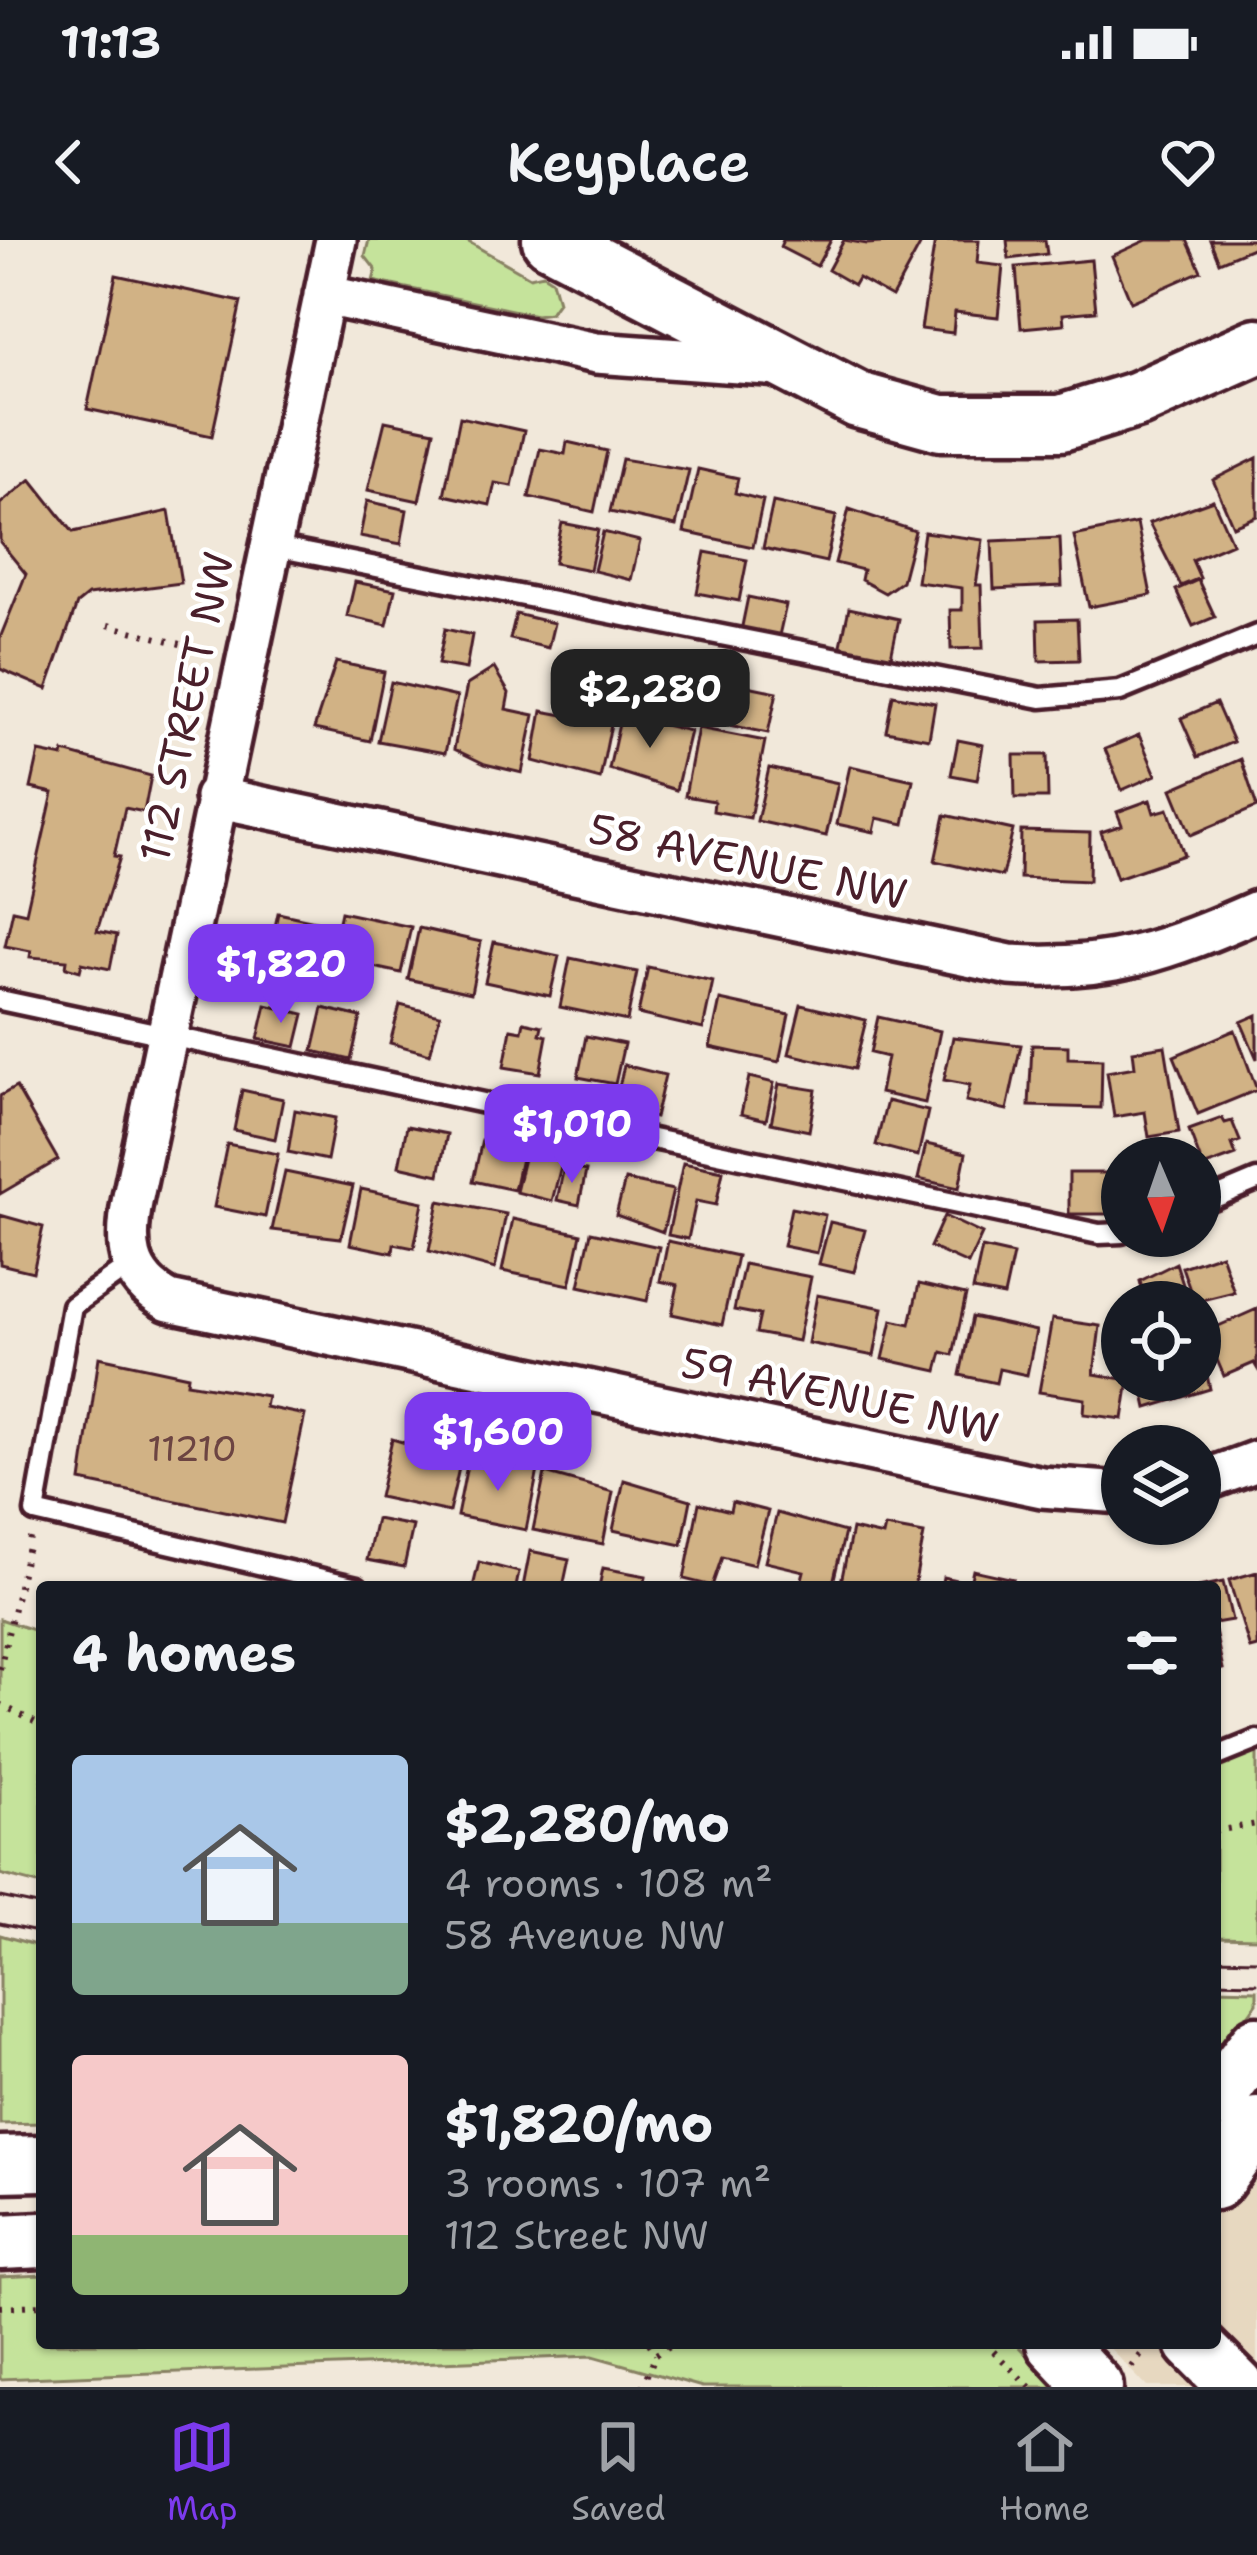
<!DOCTYPE html>
<meta charset="utf-8">
<style>
body{margin:0;font-family:"Shantell Sans",sans-serif;background:#20242c;color:#f1f3f6;height:100vh;display:flex;flex-direction:column;font-size:45px;white-space:nowrap}
*{box-sizing:border-box;margin:0}
p{font-size:39px;color:#9ea1a6}
.icon{flex:none;width:66px;height:66px;fill:none;stroke:currentColor;stroke-width:2;stroke-linecap:round;stroke-linejoin:round}
.map{position:relative;flex:1;overflow:hidden}
.details{position:absolute;left:36px;top:1341px;width:1185px;height:768px;display:flex;flex-direction:column;background:#171b24;border-radius:12px;box-shadow:0 3px 9px #0004}
.details>*{flex:none}
.needle{width:78px;rotate:178deg}
.tools{position:absolute;left:1101px;top:897px;display:grid;gap:24px}
.tools a{display:grid;place-items:center;width:120px;height:120px;border-radius:50%;background:#171b24;box-shadow:0 3px 9px #0004;font-size:60px}
.price{position:absolute;translate:-50% -102px;padding:0 27px;border-radius:24px;background:#7c3aed;color:#fff;font-size:39px;line-height:78px;filter:drop-shadow(0 3px 6px #0008)}
.price::after{content:'';position:absolute;left:50%;top:72px;width:36px;height:27px;margin-left:-18px;background:inherit;clip-path:polygon(0 0,100% 0,50% 100%)}
.price.selected{background:#222;color:#fff}
ul{padding:0;list-style:none}
li{display:flex;align-items:center;gap:36px;height:300px;padding:0 36px}
li span{display:grid;place-items:center;flex:none;width:336px;height:240px;border-radius:12px;color:#555}
li>.icon{margin-inline-start:auto}
span .icon{width:144px;height:144px;fill:#fffc;stroke-width:1}
li b{font-size:51px}
h2{display:flex;justify-content:space-between;align-items:center;height:144px;padding:0 36px;font-size:51px}
.status{display:flex;justify-content:space-between;align-items:center;height:84px;padding:0 60px;background:#171b24;direction:ltr}
.status svg{height:33px;fill:currentColor}
header{display:flex;justify-content:space-between;align-items:center;height:156px;padding:0 36px;background:#171b24;font-size:54px;font-weight:600}
.dock{display:flex;justify-content:space-around;align-items:center;height:168px;border-top:3px solid #363941;background:#171b24;font-size:33px;color:#9ea1a6}
.dock a{display:grid;justify-items:center;gap:6px}
.dock .selected{color:#7c3aed}
.map>svg:first-child{display:block}
</style>
<div class="status"><b>11:13</b><svg viewBox="0 0 49 12"><path d="M0 12V9h3v3zM5 12V6h3v6zM10 12V3h3v9zM15 12V0h3v12zM26 1h20v11H26zM47 4h2v5h-2z"/></svg></div>
<header><svg class="icon" aria-label="back" viewBox="0 0 24 24"><path d="M15 5l-7 7 7 7"/></svg>Keyplace<svg class="icon" aria-label="heart" viewBox="0 0 24 24"><path d="M12 20l-8-8c-3-5 5-10 8-4 3-6 11-1 8 4z"/></svg></header>
<div class="map">
<svg width="1257" height="2147" viewBox="0 0 1257 2147">
<rect width="100%" height="100%" fill="#f1e8da"/>
<filter id="ink" filterUnits="userSpaceOnUse"><feTurbulence type="fractalNoise" baseFrequency=".00833" numOctaves="2"/><feDisplacementMap in="SourceGraphic" scale="24" xChannelSelector="R" yChannelSelector="G"/><feConvolveMatrix kernelMatrix="1 2 1 2 8 2 1 2 1" color-interpolation-filters="sRGB"/></filter>
<g filter="url(#ink)">
<!-- built -->
<path fill="#e7d8c0" d="M1257,1842V2147H1147L1105,2103H1215V1901Z"/>
<!-- green -->
<path fill="#c5e39b" stroke="#888163" stroke-width="3" d="M369,0H465L530,37L543,34L552,40L558,62L550,73L536,75L373,41L376,30L365,16Z
M0,1379L42,1393V1645L0,1634Z
M1257,1505V1698L1215,1697V1523Z
M0,1695L42,1707V1883L0,1884Z
M1215,1749L1257,1750V1763L1215,1821Z
M42,2035V2103H1015L1058,2147H702L593,2116L0,2139V2037Z"/>
<!-- building -->
<path fill="#d1b285" stroke="#4a1f2b" stroke-width="3" d="M783,0H831L817,26L780,7Z
M844,0L867,4L923,0L892,57L858,38L854,45L828,30Z
M935,0H979L977,23L1003,26L998,77L955,72L953,93L921,89Z
M1007,0H1045L1047,14L1009,19Z
M1147,0H1187L1201,31L1131,62L1112,16Z
M1210,0H1257V6L1219,22Z
M1091,20L1096,71L1063,74L1064,84L1021,88L1016,27Z
M116,35L241,62L212,196L87,169Z
M460,177L524,191L512,246L495,243L490,265L444,255Z
M385,181L434,191L419,261L368,250Z
M567,202L607,211L594,272L529,257L540,209L565,214Z
M1257,218V276L1233,286L1213,240Z
M622,219L689,230L676,286L610,272Z
M698,229L738,238L735,253L763,260L753,307L684,292Z
M31,239L73,292L169,271L181,343L88,355L77,364L47,449L0,429V398L26,334L0,302V264Z
M1213,260L1232,303L1192,320L1200,338L1181,346L1149,283Z
M367,261L407,270L401,304L360,296Z
M773,262L836,276L826,322L763,308Z
M849,269L915,291L902,341L885,353L861,340L863,330L835,323Z
M562,283L598,290L590,330L554,323Z
M1137,283L1151,355L1089,367L1074,296Z
M603,292L640,301L631,340L594,331Z
M924,292L983,300L976,345H981L983,408L951,409L950,370H962V348L917,342Z
M1060,298L1062,346L994,349L992,301Z
M705,312L747,320L739,361L697,353Z
M1198,340L1215,377L1193,386L1176,350Z
M355,342L395,350L387,385L347,376Z
M748,357L786,365L778,400L741,391Z
M849,368L899,379L890,421L840,410Z
M516,374L554,383L548,408L510,399Z
M1077,379L1079,420L1039,421L1038,380Z
M445,389L472,395L466,429L438,424Z
M588,413L627,422L617,463L578,454Z
M709,416L744,424L741,438L721,434L716,457L701,454Z
M336,422L384,432L370,501L314,489Z
M494,428L509,453L506,469L534,475L522,533L485,524L454,509L467,445Z
M664,428L704,437L695,477L655,467Z
M391,442L457,457L445,513L378,501Z
M738,444L777,452L768,493L729,485Z
M893,455L935,463L929,499L886,491Z
M1216,463L1233,502L1198,517L1181,478Z
M542,471L611,484L600,539L533,521Z
M621,475L690,491L676,550L609,529Z
M698,488L765,501L750,578L713,571L714,561L685,556Z
M1139,495L1156,535L1122,550L1105,509Z
M958,500L983,505L977,540L951,535Z
M39,512L63,517L64,512L151,536L144,572L125,568L114,616L120,617L97,691L117,695L110,729L82,723L80,731L66,727L67,720L30,717L31,711L5,706L13,670L26,673L53,553L31,548Z
M1014,515H1047L1048,558H1015Z
M1241,519L1257,567L1191,595L1172,549Z
M850,526L913,540L904,584L877,578L874,592L837,584Z
M769,528L838,543L826,596L757,581Z
M1150,560L1154,573L1168,569L1184,615L1117,638L1101,592L1122,585L1117,572Z
M945,575L1013,590L1002,636L935,621Z
M1021,591L1090,593L1089,641L1020,638Z
M341,672L411,687L401,733L331,718Z
M278,673L324,683L309,753L263,742Z
M419,688L481,702L471,753L408,739Z
M494,702L559,716L550,756L485,742Z
M570,718L637,732L627,781L560,767Z
M648,727L713,741L703,789L638,774Z
M720,760L789,775L779,822L710,807Z
M266,765L304,774L296,807L258,799Z
M400,765L440,775L430,814L390,803Z
M801,765L866,780L854,829L789,814Z
M323,768L361,777L351,820L313,811Z
M1257,775V819L1241,782Z
M878,777L940,791L925,863L880,853L887,817L870,813Z
M524,782L542,786L540,794L547,796L540,833L504,827L511,789L522,791Z
M1235,790L1257,850L1198,874L1174,816Z
M586,796L624,804L615,844L578,837Z
M953,797L1021,805L1007,870L966,861L970,845L944,840Z
M1032,805L1068,806V818L1102,819L1101,868L1029,866Z
M1165,806L1179,892L1149,897L1145,872L1114,877L1107,832L1135,827L1133,811Z
M624,825L665,835L655,878L614,869Z
M749,837L774,843L766,880L741,874Z
M779,844L816,850L809,891L771,883Z
M16,847L58,920L0,954V856Z
M242,850L283,859L275,899L234,890Z
M887,861L928,871L918,916L876,905Z
M295,870L335,878L327,920L288,912Z
M1222,878L1225,883L1232,881L1240,901L1232,904L1236,915L1203,927L1189,890Z
M407,886L447,894L439,935L399,926Z
M482,900L523,909L514,950L473,941Z
M227,904L278,914L265,977L214,967Z
M926,904L966,913L959,948L918,939Z
M526,910L563,918L552,961L516,952Z
M683,923L723,931L716,965L696,961L688,999L668,995Z
M564,927L586,931L579,965L557,960Z
M285,932L353,946L341,998L272,990Z
M1069,933H1114L1113,974H1069Z
M625,940L673,950L663,992L616,975Z
M361,949L423,962L414,1008L394,1004L393,1013L350,1004Z
M439,961L506,974L495,1029L429,1011Z
M791,968L825,975L817,1013L783,1006Z
M0,975L43,987L33,1032L0,1024Z
M944,976L982,994L968,1024L930,1007Z
M513,979L581,994L570,1045L502,1031Z
M830,982L865,990L854,1032L819,1024Z
M591,992L659,1007L647,1061L579,1046Z
M668,1001L737,1016L722,1085L672,1074L678,1045L660,1041Z
M982,1008L1013,1015L1004,1056L973,1050Z
M1221,1014L1234,1052L1194,1062L1182,1027Z
M1176,1023L1188,1060L1138,1062L1136,1056L1143,1053L1140,1041Z
M744,1024L811,1037L798,1101L756,1093L760,1075L734,1070Z
M919,1044L966,1055L953,1115L942,1112L937,1131L883,1119L892,1080L910,1084Z
M817,1055L883,1068L874,1116L808,1103Z
M1257,1069V1128L1254,1123L1224,1136L1205,1092Z
M972,1077L1036,1091L1027,1135L999,1129L996,1143L960,1135Z
M1052,1079L1100,1086L1094,1134L1129,1140L1123,1179L1084,1174L1085,1159L1039,1152Z
M1200,1103L1210,1149L1147,1168L1141,1140H1200Z
M99,1117L188,1136L187,1143L267,1156L265,1167L305,1175L282,1283L81,1241Z
M392,1199L461,1219L449,1272L379,1257Z
M468,1220L538,1230L526,1290L457,1276Z
M545,1233L613,1252L603,1304L533,1290Z
M624,1240L691,1260L682,1305L613,1290Z
M732,1262L768,1271L754,1325L722,1317L712,1346L684,1339L699,1263L730,1271Z
M777,1273L845,1292L832,1347H800L804,1331L765,1322Z
M376,1279L413,1286L404,1327L367,1320Z
M885,1287L924,1294L914,1347H840L852,1289L883,1296Z
M530,1311L569,1319L563,1347H523Z
M479,1322L519,1332L516,1347H473Z
M603,1328L646,1336L644,1347H599Z
M973,1330L1013,1339L1011,1347H941L943,1337L970,1343Z
M1257,1332V1407L1250,1409L1229,1340Z
M1223,1342L1232,1380L1215,1383V1347H1198Z
M1215,1391L1223,1429L1215,1431Z"/>
<g fill="none" stroke-linecap="round" stroke-linejoin="round">
<defs>
<path id="lane" d="M270,306L1041,458L1120,451L1257,395
M0,760L1099,994L1122,993
M1200,964L1257,940
M130,1025L72,1066L35,1272L357,1347
M1215,1517L1257,1500"/>
<path id="street" d="M336,0L133,957C124,1002 124,1037 169,1061L1042,1247L1122,1253
M324,55L596,113L780,126
M215,557L1010,725C1109,732 1168,710 1257,671
M1200,1242L1257,1221"/>
<path id="secondary" d="M550,0L858,160L941,183H1061L1138,159L1257,106
M1215,1861L1257,1804
M0,1924L42,1923
M1215,1942L1257,1885
M0,2002L42,2000
M1054,2103L1095,2147
M1193,2103L1237,2147"/>
</defs>
<!-- lane casing -->
<use href="#lane" stroke="#4a1f2b" stroke-width="27"/>
<!-- street casing -->
<use href="#street" stroke="#4a1f2b" stroke-width="48"/>
<!-- secondary casing -->
<use href="#secondary" stroke="#4a1f2b" stroke-width="63"/>
<!-- path -->
<path stroke="#4a1f2b" stroke-width="6" stroke-dasharray="3 9" stroke-linecap="butt" d="M108,385L215,413
M0,1429L30,1298
M0,1464L42,1486
M1215,1591L1257,1584
M0,2067L42,2065
M649,2103L656,2114
M985,2103L1030,2147
M1132,2127L1149,2103
M642,2147L656,2114L675,2103"/>
<!-- lane -->
<use href="#lane" stroke="#fff" stroke-width="18"/>
<!-- street -->
<use href="#street" stroke="#fff" stroke-width="39"/>
<!-- secondary -->
<use href="#secondary" stroke="#fff" stroke-width="54"/>
<!-- tram -->
<path stroke="#4a1f2b" stroke-width="3" d="M0,1657L42,1666
M0,1684L42,1693
M1215,1719L1257,1720
M1215,1742L1257,1743"/>
</g>
</g>
<g text-anchor="middle" dominant-baseline="central" stroke-width="9" stroke-linejoin="round" paint-order="stroke">
<!-- number labels -->
<g font-size="36" fill="#6c4442">
<text x="192" y="1208">11210</text>
</g>
<!-- street labels -->
<g font-size="42" fill="#4a1f2b" stroke="#fff">
<text transform="translate(186 467) rotate(-78)">112 STREET NW</text>
<text transform="translate(748 621) rotate(12)">58 AVENUE NW</text>
<text transform="translate(840 1155) rotate(12)">59 AVENUE NW</text>
</g>
</g>
</svg>
<div class="tools">
<a><svg class="needle" viewBox="-14 -14 28 28"><path d="M0-13l5 13h-10z" fill="#e53935"/><path d="M0 13l5-13h-10z" fill="#9ea1a6"/></svg></a>
<a><svg class="icon" aria-label="locate" viewBox="0 0 24 24"><circle cx="12" cy="12" r="6"/><path d="M12 2v4M12 18v4M2 12h4M18 12h4"/></svg></a>
<a><svg class="icon" aria-label="layers" viewBox="0 0 24 24"><path d="M12 4l9 5-9 5-9-5zM3 14l9 5 9-5"/></svg></a>
</div>
<b class="price selected" style="left:650px;top:511px">$2,280</b>
<b class="price" style="left:281px;top:786px">$1,820</b>
<b class="price" style="left:572px;top:946px">$1,010</b>
<b class="price" style="left:498px;top:1254px">$1,600</b>
<section class="details">
<h2>4 homes<svg class="icon" aria-label="filters" viewBox="0 0 24 24"><path d="M4 7h16M4 17h16"/><circle cx="9" cy="7" r="2"/><circle cx="15" cy="17" r="2"/></svg></h2>
<ul>
<li><span style="background:linear-gradient(#a9c7e8 70%,#7fa58c 0)"><svg class="icon" aria-label="home" viewBox="0 0 24 24"><path d="M3 11l9-7 9 7M6 9v11h12V9"/></svg></span><div><b>$2,280/mo</b><p>4 rooms · 108 m²</p><p>58 Avenue NW</p></div></li>
<li><span style="background:linear-gradient(#f6c9c9 75%,#8fb573 0)"><svg class="icon" aria-label="home" viewBox="0 0 24 24"><path d="M3 11l9-7 9 7M6 9v11h12V9"/></svg></span><div><b>$1,820/mo</b><p>3 rooms · 107 m²</p><p>112 Street NW</p></div></li>
</ul>
</section>
</div>
<nav class="dock">
<a class="selected"><svg class="icon" aria-label="map" viewBox="0 0 24 24"><path d="M3 6l6-2 6 2 6-2v14l-6 2-6-2-6 2zM9 4v14M15 6v14"/></svg>Map</a>
<a><svg class="icon" aria-label="saved" viewBox="0 0 24 24"><path d="M7 4h10v16l-5-4-5 4z"/></svg>Saved</a>
<a><svg class="icon" aria-label="home" viewBox="0 0 24 24"><path d="M3 11l9-7 9 7M6 9v11h12V9"/></svg>Home</a>
</nav>
